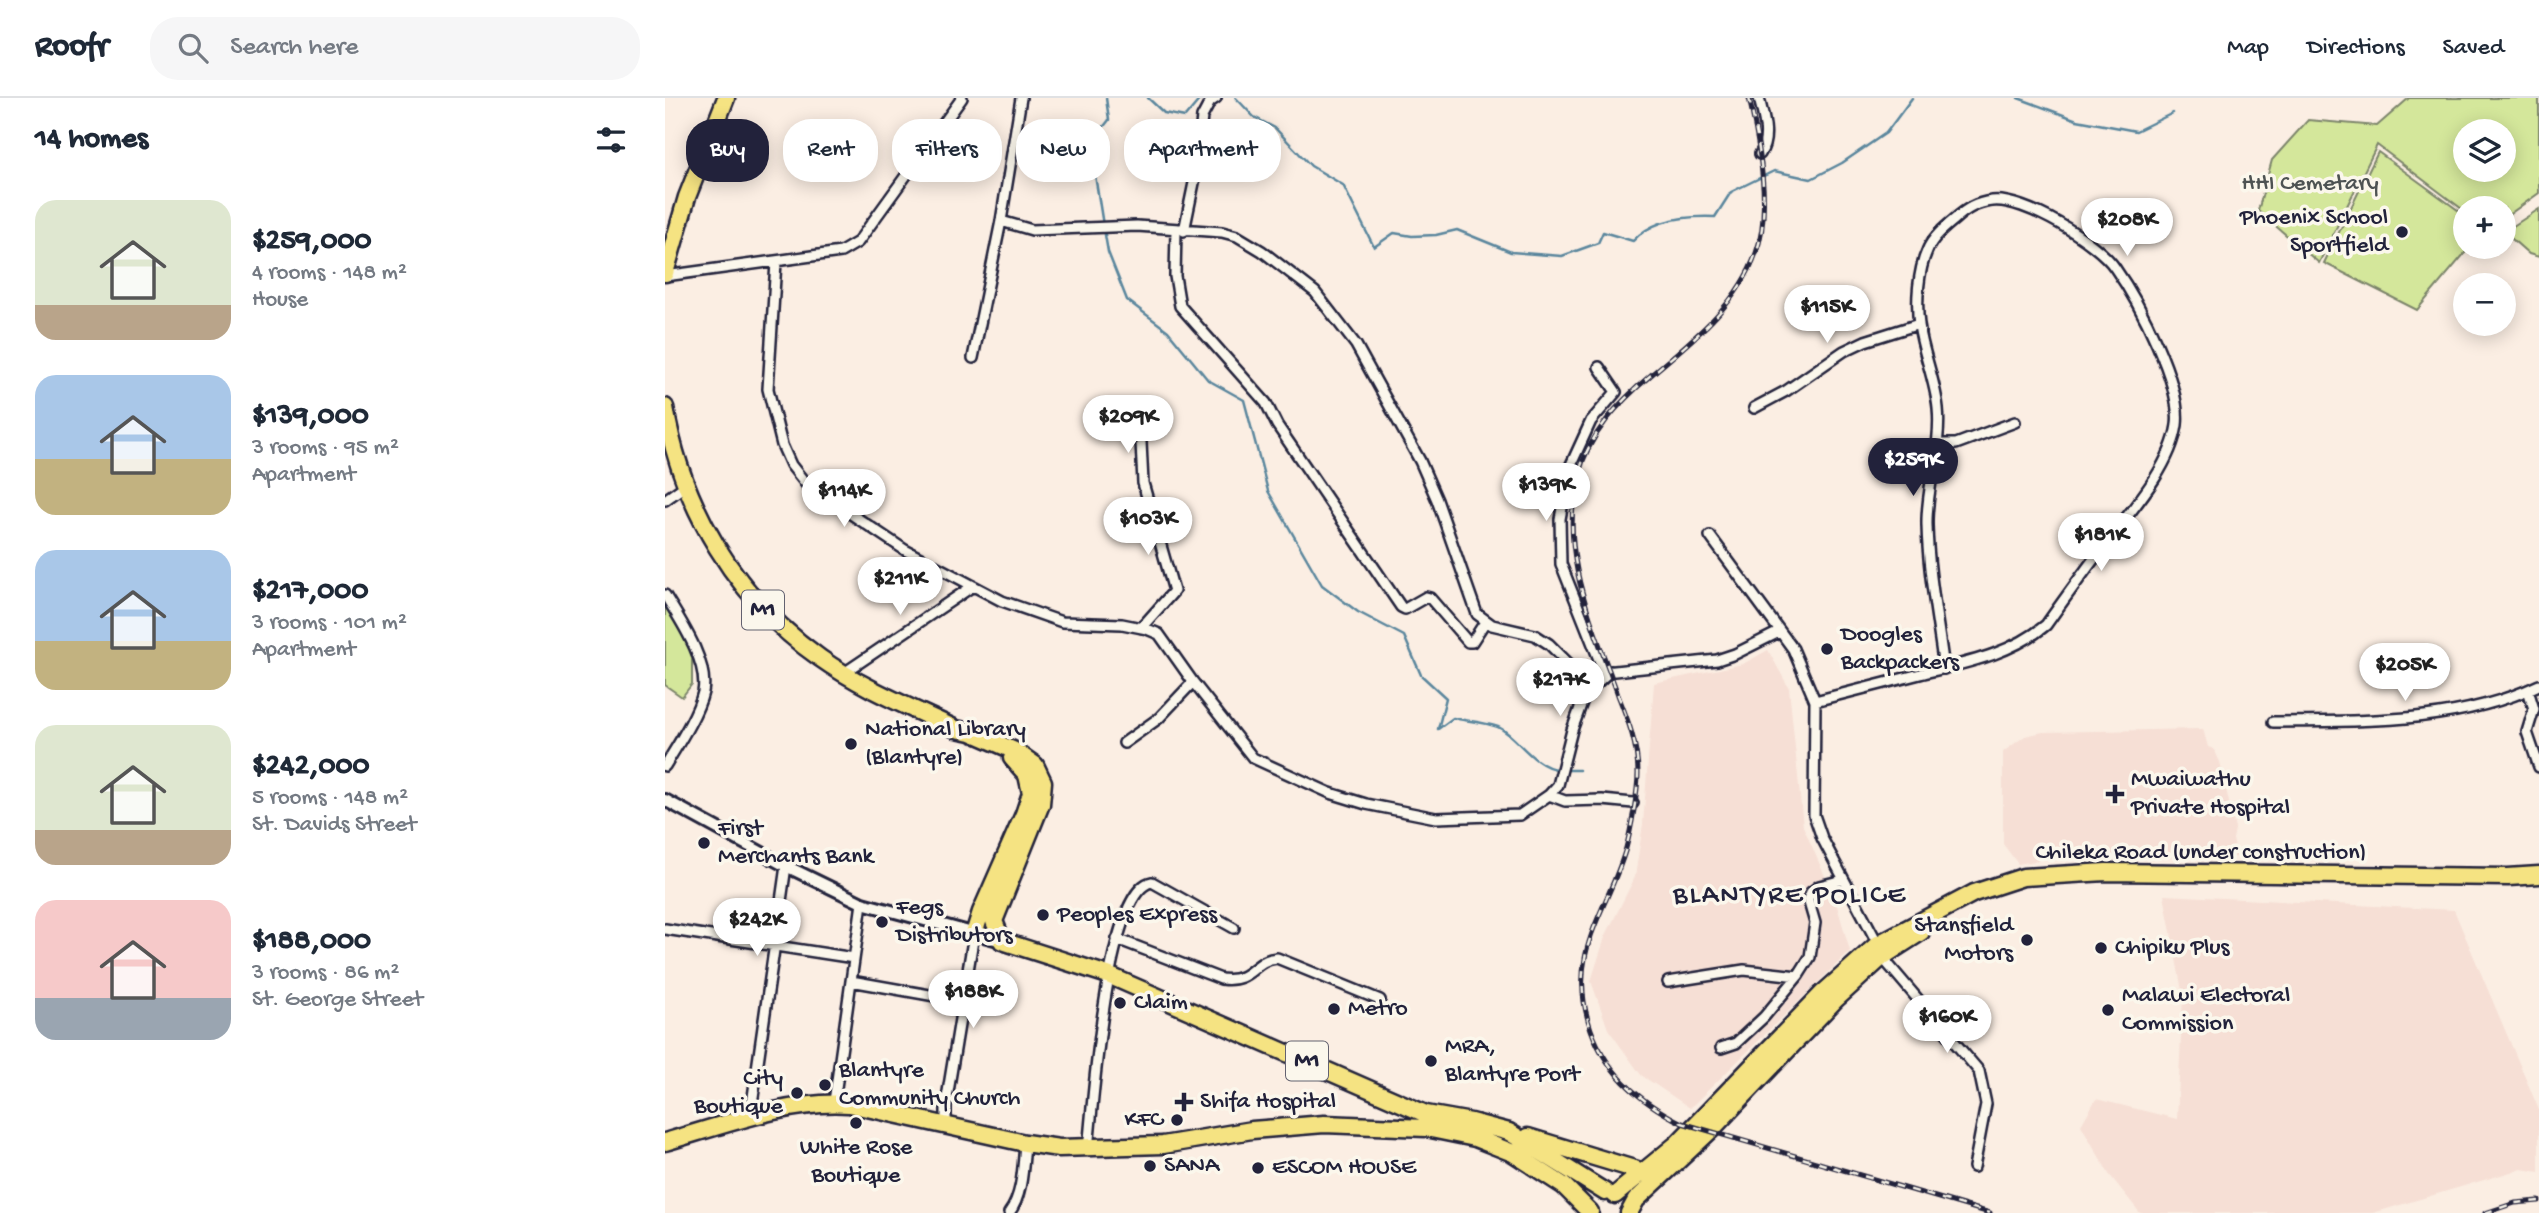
<!DOCTYPE html>
<meta charset="utf-8">
<style>
body{margin:0;font-family:"Gochi Hand",sans-serif;background:#f6f6f7;color:#1f2937;height:100vh;display:flex;flex-direction:column;font-size:26px;white-space:nowrap}
*{box-sizing:border-box;margin:0}
p{font-size:23px;color:#747a83}
.icon{flex:none;width:38px;height:38px;fill:none;stroke:currentColor;stroke-width:2;stroke-linecap:round;stroke-linejoin:round}
.map{position:relative;flex:1;overflow:hidden}
.sheet{display:flex;flex-direction:column;background:#fff;width:665px}
.sheet>*{flex:none}
.hud{position:absolute;left:21px;top:21px;width:665px;height:63px;display:flex;gap:14px}
.controls{position:absolute;left:1788px;top:21px;display:grid;gap:14px}
.controls a{display:grid;place-items:center;width:63px;height:63px;border-radius:50%;background:#fff;box-shadow:0 4px 18px #0003;font-size:35px}
.price{position:absolute;translate:-50% -60px;padding:0 16px;border-radius:24px;background:#fff;color:#222;font-size:23px;line-height:46px;filter:drop-shadow(0 2px 4px #0008)}
.price::after{content:'';position:absolute;left:50%;top:42px;width:21px;height:16px;margin-left:-10px;background:inherit;clip-path:polygon(0 0,100% 0,50% 100%)}
.price.selected{background:#22223b;color:#fff}
ul{padding:0;list-style:none}
li{display:flex;align-items:center;gap:21px;height:175px;padding:0 35px}
li span{display:grid;place-items:center;flex:none;width:196px;height:140px;border-radius:21px;color:#555}
li>.icon{margin-inline-start:auto}
span .icon{width:84px;height:84px;fill:#fffc;stroke-width:1}
li b{font-size:30px}
h2{display:flex;justify-content:space-between;align-items:center;height:84px;padding:0 35px;font-size:30px}
.tag{padding:0 24px;border-radius:28px;background:#fff;box-shadow:0 4px 18px #0003;font-size:24px;line-height:63px}
.tag.selected{background:#22223b;color:#fff}
header{display:flex;align-items:center;gap:42px;box-sizing:border-box;height:98px;padding:0 35px;background:#fff;border-bottom:2px solid #e0e1e3}
header strong{font-size:33px}
nav{display:flex;gap:38px;margin-inline-start:auto;font-size:24px}
.search{width:490px;height:63px;background:#f6f6f7;display:flex;align-items:center;gap:18px;box-sizing:border-box;padding:0 24px;border-radius:28px;color:#747a83;font-size:26px}
main{display:flex;flex:1;min-height:0}
.map>svg:first-child{display:block}
</style>
<header>
<strong>Roofr</strong>
<div class="search"><svg class="icon" aria-label="search" viewBox="0 0 24 24"><circle cx="10" cy="10" r="6"/><path d="M15 15l6 6"/></svg>Search here</div>
<nav><a>Map</a><a>Directions</a><a>Saved</a></nav>
</header>
<main>
<section class="sheet">
<h2>14 homes<svg class="icon" aria-label="filters" viewBox="0 0 24 24"><path d="M4 7h16M4 17h16"/><circle cx="9" cy="7" r="2"/><circle cx="15" cy="17" r="2"/></svg></h2>
<ul>
<li><span style="background:linear-gradient(#dfe7d0 75%,#b9a48a 0)"><svg class="icon" aria-label="home" viewBox="0 0 24 24"><path d="M3 11l9-7 9 7M6 9v11h12V9"/></svg></span><div><b>$259,000</b><p>4 rooms · 148 m²</p><p>House</p></div></li>
<li><span style="background:linear-gradient(#a9c7e8 60%,#c2b280 0)"><svg class="icon" aria-label="home" viewBox="0 0 24 24"><path d="M3 11l9-7 9 7M6 9v11h12V9"/></svg></span><div><b>$139,000</b><p>3 rooms · 95 m²</p><p>Apartment</p></div></li>
<li><span style="background:linear-gradient(#a9c7e8 65%,#c2b280 0)"><svg class="icon" aria-label="home" viewBox="0 0 24 24"><path d="M3 11l9-7 9 7M6 9v11h12V9"/></svg></span><div><b>$217,000</b><p>3 rooms · 101 m²</p><p>Apartment</p></div></li>
<li><span style="background:linear-gradient(#dfe7d0 75%,#b9a48a 0)"><svg class="icon" aria-label="home" viewBox="0 0 24 24"><path d="M3 11l9-7 9 7M6 9v11h12V9"/></svg></span><div><b>$242,000</b><p>5 rooms · 148 m²</p><p>St. Davids Street</p></div></li>
<li><span style="background:linear-gradient(#f6c9c9 70%,#9aa5b1 0)"><svg class="icon" aria-label="home" viewBox="0 0 24 24"><path d="M3 11l9-7 9 7M6 9v11h12V9"/></svg></span><div><b>$188,000</b><p>3 rooms · 86 m²</p><p>St. George Street</p></div></li>
</ul>
</section>
<div class="map">
<svg width="1874" height="1115" viewBox="0 0 1874 1115">
<rect width="100%" height="100%" fill="#fbeee3"/>
<filter id="ink" filterUnits="userSpaceOnUse"><feTurbulence type="fractalNoise" baseFrequency=".0143" numOctaves="2"/><feDisplacementMap in="SourceGraphic" scale="14" xChannelSelector="R" yChannelSelector="G"/><feConvolveMatrix kernelMatrix="1 2 1 2 8 2 1 2 1" color-interpolation-filters="sRGB"/></filter>
<g filter="url(#ink)">
<!-- built -->
<path fill="#f6dfd5" d="M1103,552L1124,590L1138,728L1170,801L1185,853L1025,1010L976,977L943,931L926,883L940,839L970,779L978,726L989,585L1078,566Z
M1538,631L1543,649L1549,651L1555,664L1570,731L1568,741L1572,759L1472,760L1446,757L1392,759L1353,766L1338,746V654L1360,638L1378,634Z
M1499,797L1789,812L1874,1012V1074L1856,1071L1708,1115H1475L1444,1076L1416,1027L1431,1001L1512,1021L1518,898Z"/>
<!-- green -->
<path fill="#d4e79b" stroke="#7b846b" stroke-width="2" fill-rule="evenodd" d="M1744,0H1874V95L1839,120V110H1801V114L1712,47L1654,165L1593,113L1607,62L1643,22L1712,28ZM1839,33V72H1801V33Z
M1713,54L1801,118V149H1805L1752,212L1659,165Z
M1874,111V159L1864,156L1839,134Z
M0,503L27,555V586L17,599L0,587Z"/>
<g fill="none" stroke-linecap="round" stroke-linejoin="round">
<!-- stream -->
<path stroke="#5a869d" stroke-width="2.5" d="M483,0L499,15L520,19L536,0
M571,0L589,19L610,30L646,68L678,87L709,149L729,135L747,138L771,137L792,132L846,154L897,158L933,145L938,134L968,143C987,121 1024,118 1050,119L1066,94L1109,73L1146,81L1177,65L1221,35L1247,0
M1353,0L1412,22L1471,33L1508,15
M438,127L425,46L444,22L441,0
M439,131L443,154L462,202L503,233L543,282L579,302L603,393L657,487L693,514L739,538L756,577L781,600L773,631L788,620C802,623 820,624 833,629C850,636 869,670 893,671
M899,672H914"/>
<defs>
<path id="minor" d="M1094,0C1098,18 1106,39 1095,56
M336,123L367,132L472,128L557,134L572,138L597,153L650,194L691,247L755,363L772,402L812,516L827,527L870,537L884,546L909,571L922,576L1052,562L1070,556L1114,534
M511,132L510,178L515,208L601,305L612,327L736,509L740,511L761,499L765,500L803,544H807L820,524
M519,133L530,80L537,19L545,4L551,0
M111,164L103,291L117,347L126,367L141,386L240,452L337,503L397,524L457,526L482,531L494,536L528,584
M0,178L176,154L193,144L297,0
M308,260L336,123L356,0
M934,269L951,294L926,323L904,371L895,421L896,466L939,574
M1089,310L1121,293L1179,253L1200,243L1254,226
M452,324H475L478,385L509,493L476,530
M1272,346H1291L1350,324
M0,402L21,387
M1045,438L1128,551L1150,603L1149,717L1157,740L1213,846L1217,859L1314,973L1321,1006L1309,1069
M0,497C15,522 44,564 38,594C33,616 12,648 0,668
M179,575L308,488
M1863,592L1869,611L1862,634L1874,669
M1150,603C1185,594 1220,585 1255,576C1300,565 1345,557 1381,527C1397,504 1414,481 1431,458C1458,421 1505,374 1512,327C1517,287 1474,204 1450,170C1433,144 1358,99 1327,103C1311,105 1301,111 1290,121C1279,130 1267,140 1262,153C1253,173 1251,205 1254,227C1258,255 1270,282 1273,310C1277,349 1261,388 1262,427C1263,475 1273,523 1279,571
M1608,624C1697,623 1792,626 1874,587
M459,645L494,620L528,584L588,660L665,695L701,706L771,720L855,717L884,697L893,687L907,632L920,596L945,573
M884,697L900,703L937,702L968,705
M0,831L189,860
M452,841L556,881C588,885 587,862 612,860L715,902
M186,883L298,903
M1003,884L1079,872L1133,878
M1056,950L1071,945L1099,919L1133,878L1145,859L1150,825L1143,801L1146,794L1154,788L1178,782
M169,1004L197,805
M85,1020L121,768
M281,1028V1006L309,836
M423,1051C428,1008 441,791 487,784L569,830
M344,1115C358,1097 358,1067 360,1045"/>
<path id="tertiary" d="M0,702L121,768L197,805L337,843"/>
<path id="trunk" d="M0,175L22,99L61,0
M0,309C16,408 72,502 155,560C197,590 245,609 291,631L306,634L350,653L370,667L378,684L376,706L329,823L337,843L443,877L761,1016L806,1024L844,1034L940,1094
M309,836L316,814L359,716L366,695L362,677L347,660
M863,1039L979,1074
M0,1044C55,1028 128,1001 184,1006L360,1045L394,1050L498,1047L587,1032L659,1026L761,1030L810,1040L848,1055L899,1088L925,1114
M950,1097L1012,1046L1157,896L1213,846L1309,795L1358,779L1441,774L1843,779L1874,777
M964,1115L971,1102L1048,1030L1171,901L1217,859L1256,834"/>
</defs>
<!-- minor casing -->
<use href="#minor" stroke="#22223b" stroke-width="14"/>
<!-- tertiary casing -->
<use href="#tertiary" stroke="#22223b" stroke-width="16"/>
<!-- trunk casing -->
<use href="#trunk" stroke="#22223b" stroke-width="21"/>
<!-- minor -->
<use href="#minor" stroke="#fbf7ec" stroke-width="9"/>
<!-- tertiary -->
<use href="#tertiary" stroke="#fbf7ec" stroke-width="10"/>
<!-- trunk -->
<use href="#trunk" stroke="#f5e382" stroke-width="16"/>
<defs>
<path id="rail" d="M1084,0C1094,44 1107,112 1091,155C1073,207 1026,243 986,277C953,305 924,336 913,378C893,456 928,526 953,597C963,622 973,648 973,675C973,693 966,732 961,750C943,812 903,852 923,922C937,972 973,1003 1017,1025L1325,1115
M1820,1115L1850,1105L1874,1103"/>
</defs>
<!-- rail casing -->
<use href="#rail" stroke="#22223b" stroke-width="5"/>
<!-- rail -->
<use href="#rail" stroke="#fbf7ec" stroke-width="2.5" stroke-dasharray="8" stroke-linecap="butt"/>
</g>
</g>
<!-- markers -->
<g fill="#22223b" stroke="#fbf7ec" stroke-width="2.5">
<circle cx="1737" cy="134" r="7"/>
<circle cx="1162" cy="551" r="7"/>
<circle cx="186" cy="646" r="7"/>
<path d="M1446.5 685.5h7v7h7v7h-7v7h-7v-7h-7v-7h7z"/>
<circle cx="39" cy="745" r="7"/>
<circle cx="378" cy="817" r="7"/>
<circle cx="217" cy="824" r="7"/>
<circle cx="1362" cy="842" r="7"/>
<circle cx="1436" cy="850" r="7"/>
<circle cx="455" cy="905" r="7"/>
<circle cx="669" cy="911" r="7"/>
<circle cx="1443" cy="912" r="7"/>
<circle cx="766" cy="963" r="7"/>
<circle cx="160" cy="987" r="7"/>
<circle cx="132" cy="995" r="7"/>
<path d="M515.5 993.5h7v7h7v7h-7v7h-7v-7h-7v-7h7z"/>
<circle cx="512" cy="1022" r="7"/>
<circle cx="191" cy="1025" r="7"/>
<circle cx="485" cy="1068" r="7"/>
<circle cx="593" cy="1070" r="7"/>
</g>
<g text-anchor="middle" dominant-baseline="central" stroke-width="7" stroke-linejoin="round" paint-order="stroke">
<!-- shield labels -->
<g fill="#fbf7ec" stroke="#636270" stroke-width="2">
<rect x="77" y="492.5" width="42" height="39" rx="5"/>
<rect x="621" y="943.5" width="42" height="39" rx="5"/>
</g>
<g font-size="23" font-weight="bold" fill="#22223b">
<text x="98" y="512">M1</text>
<text x="642" y="963">M1</text>
</g>
<!-- park labels -->
<g font-size="24" fill="#4e5353" stroke="#fbf7ec">
<text x="1645" y="86">HHI Cemetary</text>
</g>
<!-- poi labels -->
<g font-size="24" fill="#22223b" stroke="#fbf7ec" text-anchor="start">
<text x="1723" y="120" text-anchor="end">Phoenix School<tspan x="1723" dy="28">Sportfield</tspan></text>
<text x="1176" y="537">Doogles<tspan x="1176" dy="28">Backpackers</tspan></text>
<text x="200" y="632">National Library<tspan x="200" dy="28">(Blantyre)</tspan></text>
<text x="1466" y="682">Mwaiwathu<tspan x="1466" dy="28">Private Hospital</tspan></text>
<text x="53" y="731">First<tspan x="53" dy="28">Merchants Bank</tspan></text>
<text x="231" y="810">Fegs<tspan x="231" dy="28">Distributors</tspan></text>
<text x="392" y="817">Peoples Express</text>
<text x="1348" y="828" text-anchor="end">Stansfield<tspan x="1348" dy="28">Motors</tspan></text>
<text x="1450" y="850">Chipiku Plus</text>
<text x="1457" y="898">Malawi Electoral<tspan x="1457" dy="28">Commission</tspan></text>
<text x="469" y="905">Claim</text>
<text x="683" y="911">Metro</text>
<text x="780" y="949">MRA,<tspan x="780" dy="28">Blantyre Port</tspan></text>
<text x="174" y="973">Blantyre<tspan x="174" dy="28">Community Church</tspan></text>
<text x="118" y="981" text-anchor="end">City<tspan x="118" dy="28">Boutique</tspan></text>
<text x="535" y="1004">Shifa Hospital</text>
<text x="498" y="1022" text-anchor="end">KFC</text>
<text x="191" y="1050" text-anchor="middle">White Rose<tspan x="191" dy="28">Boutique</tspan></text>
<text x="499" y="1068">SANA</text>
<text x="607" y="1070">ESCOM HOUSE</text>
</g>
<!-- street labels -->
<g font-size="24" fill="#22223b" stroke="#fbf7ec">
<text x="1536" y="755">Chileka Road (under construction)</text>
</g>
<!-- quarter labels -->
<g font-size="28" letter-spacing="2" fill="#22223b" stroke="#fbf7ec">
<text x="1125" y="798">BLANTYRE POLICE</text>
</g>
</g>
</svg>
<div class="controls">
<a><svg class="icon" aria-label="layers" viewBox="0 0 24 24"><path d="M12 4l9 5-9 5-9-5zM3 14l9 5 9-5"/></svg></a>
<a>+</a>
<a>−</a>
</div>
<b class="price" style="left:1462px;top:160px">$208K</b>
<b class="price" style="left:1162px;top:247px">$115K</b>
<b class="price" style="left:463px;top:357px">$209K</b>
<b class="price selected" style="left:1248px;top:400px">$259K</b>
<b class="price" style="left:881px;top:425px">$139K</b>
<b class="price" style="left:179px;top:431px">$114K</b>
<b class="price" style="left:483px;top:459px">$103K</b>
<b class="price" style="left:1436px;top:475px">$181K</b>
<b class="price" style="left:235px;top:519px">$211K</b>
<b class="price" style="left:1740px;top:605px">$205K</b>
<b class="price" style="left:895px;top:620px">$217K</b>
<b class="price" style="left:92px;top:860px">$242K</b>
<b class="price" style="left:308px;top:932px">$188K</b>
<b class="price" style="left:1282px;top:957px">$160K</b>
<div class="hud">
<a class="tag selected">Buy</a>
<a class="tag">Rent</a>
<a class="tag">Filters</a>
<a class="tag">New</a>
<a class="tag">Apartment</a>
</div>
</div>
</main>
